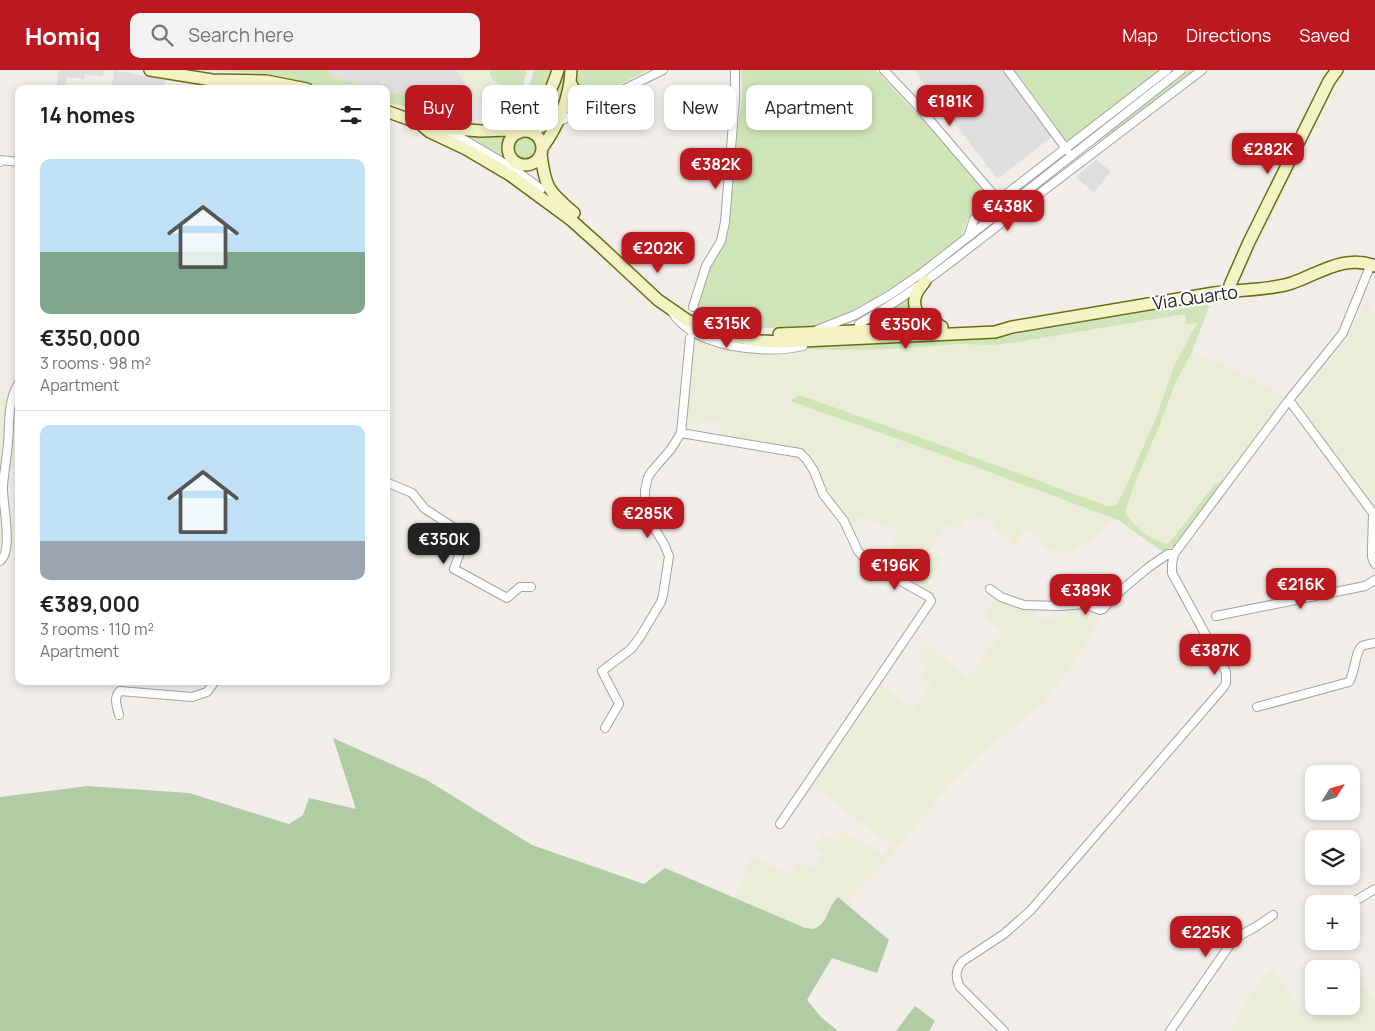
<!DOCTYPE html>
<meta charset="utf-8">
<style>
body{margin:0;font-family:Manrope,sans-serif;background:#f2f2f2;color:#202124;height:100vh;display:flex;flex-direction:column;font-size:19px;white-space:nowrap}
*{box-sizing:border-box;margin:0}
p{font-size:16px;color:#757577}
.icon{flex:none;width:28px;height:28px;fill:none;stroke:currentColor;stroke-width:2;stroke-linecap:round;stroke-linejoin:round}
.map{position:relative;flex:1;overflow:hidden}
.side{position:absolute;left:15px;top:15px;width:375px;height:600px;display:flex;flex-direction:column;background:#fff;border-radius:10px;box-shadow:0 2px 8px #0003}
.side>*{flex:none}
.banner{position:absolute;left:405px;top:15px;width:475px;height:45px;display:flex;gap:10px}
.needle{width:32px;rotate:53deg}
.tools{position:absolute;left:1305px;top:695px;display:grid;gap:10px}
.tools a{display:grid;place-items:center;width:55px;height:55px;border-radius:10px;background:#fff;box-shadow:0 2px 8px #0003;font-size:25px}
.price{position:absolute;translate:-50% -42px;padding:0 11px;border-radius:10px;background:#bc1820;color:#fff;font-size:16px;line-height:32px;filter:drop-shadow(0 1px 2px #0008)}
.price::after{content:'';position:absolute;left:50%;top:30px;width:15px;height:11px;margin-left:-8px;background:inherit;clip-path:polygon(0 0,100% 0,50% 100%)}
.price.on{background:#222;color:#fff}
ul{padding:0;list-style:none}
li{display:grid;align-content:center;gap:10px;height:265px;padding:0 25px}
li+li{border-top:1px solid #e0e0e0}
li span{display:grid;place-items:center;height:155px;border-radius:10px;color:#555}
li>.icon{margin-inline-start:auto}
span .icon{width:90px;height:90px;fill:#fffc;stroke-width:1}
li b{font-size:21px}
h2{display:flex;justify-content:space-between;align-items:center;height:60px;padding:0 25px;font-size:21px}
.pill{padding:0 18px;border-radius:10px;background:#fff;box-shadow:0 2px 8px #0003;font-size:18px;line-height:45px}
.pill.on{background:#bc1820;color:#fff}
header{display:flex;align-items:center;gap:30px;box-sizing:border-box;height:70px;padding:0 25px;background:#bc1820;color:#fff}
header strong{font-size:24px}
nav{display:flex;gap:28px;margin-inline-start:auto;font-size:18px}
.search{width:350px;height:45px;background:#f2f2f2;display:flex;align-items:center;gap:12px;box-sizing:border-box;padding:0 18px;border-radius:10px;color:#757577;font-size:19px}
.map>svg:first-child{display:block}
</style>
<header>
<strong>Homiq</strong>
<div class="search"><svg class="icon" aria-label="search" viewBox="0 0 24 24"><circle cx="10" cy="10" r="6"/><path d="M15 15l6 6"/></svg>Search here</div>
<nav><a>Map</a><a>Directions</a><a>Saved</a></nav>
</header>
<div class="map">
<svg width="1375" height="961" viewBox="0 0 1375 961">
<rect width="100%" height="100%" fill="#f1eeea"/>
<!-- residential -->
<path fill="#e0dfdf" d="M331,0H457L469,18L466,26L472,36L386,22V19H373L329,6Z
M914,0H1002L1053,66L997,109Z"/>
<!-- farmland -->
<path fill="#ecedd8" d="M457,0H489L492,10L511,15L512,18L511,23L508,28L494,41L484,40L478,33Z
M1365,232L1374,243L1375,241V438L1297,331L1348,268Z
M1185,244L1197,252L1174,296L1154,353L1122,425L1116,435L1108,436L941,375L799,325L791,330L943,385L1114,449L1087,477L1083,473L1073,482L1065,484L1043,478L1044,473L1041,472V469L1024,459L1017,476L1014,475L1011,469L995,460L997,454L980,445L977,451L970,448H965L959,461L945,454L930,481L942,488L939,496L930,504L927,513L933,521L930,523L888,501L886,498L885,494L897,460L861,446L852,461L833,434L823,414L814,389L809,383L797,379L752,371L721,367L717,348L688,360L685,355L693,265L761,282L785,283L805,279L833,280L893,279L960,274L992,275L1018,272Z
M1192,282L1211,288L1279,322L1284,328V332L1225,408L1215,414L1170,472L1166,474L1160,473L1137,457L1129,449L1125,442L1133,418L1160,354L1175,314Z
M6,328L9,332L3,457L0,458L1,463L4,464L3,484L0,488V329Z
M996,528L1023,539H1034L1035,548L1066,547V539L1078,538H1087L1100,546L1088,572L1071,596L1044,632L1035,641L1002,666L950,714L896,780L846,834L838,827L833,831L827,846L821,853L814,859L805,858L734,828L752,786L792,805L797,791L814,799L822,783L813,778L823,764L835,771L843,760L883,786L891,776L810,714L881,614L913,639L932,615L920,609L926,594L916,587L926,574L968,607L1003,562L982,546Z
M1272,899L1310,951L1330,936H1343L1350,944L1358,937L1351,929V921L1361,913L1375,930V961H1231L1247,930L1263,907Z"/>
<!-- grass -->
<path fill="#cfe4b7" d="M191,0H331L330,6L373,19H329L297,10L261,3Z
M489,0H527L518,34C512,41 503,40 494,41C501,33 514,27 511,15L508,17L492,10Z
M534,0H551C545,19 538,27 524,41L523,38Z
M562,0H567C566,11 561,42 552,48C546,53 540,54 533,55L531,53Z
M577,0H649L594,27C579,26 576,13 577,0Z
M741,0H876L930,58L986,122L988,127V133L983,138L968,149L960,169L921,199L872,230L839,248L821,255L802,259L741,257L696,242L709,197L721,179L728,163L733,95L742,27Z
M1014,0H1160L1070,69L1066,70Z
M1188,0H1195L1112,64L1098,71L1086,80Z
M386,22L472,36L470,43L419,39L386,33Z
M459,62L474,65L503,66L506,67L504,78L507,90Z
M512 78a13 13 0 1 1 26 0a13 13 0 1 1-26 0Z
M912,225L920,254L859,255H866Z
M1206,230L1209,237L1192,282L1175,314L1160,354L1133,418L1125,442C1131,454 1152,471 1166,474L1170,472L1215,414L1225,409L1174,476L1164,481L1160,480L1118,450L943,385L790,331L799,325L941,375L1107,436L1116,435L1122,425L1154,353L1174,296L1197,253L1186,254L1185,244L1018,272L992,275L960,274L893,279L833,280L805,279L804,274L908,271L1012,265L1169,238L1171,241L1188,237L1189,234Z"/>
<!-- forest -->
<path fill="#b1cba4" d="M333,668L427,710L532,775L644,814L665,798L805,858C808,858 811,859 813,859C828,855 828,835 838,827L889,870L877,903L832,888L807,930L821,947L838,961H0V727L88,716L189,723L289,754L303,745L309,728L356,739Z
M915,936L935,951L929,961H896Z"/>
<!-- parking -->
<path fill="#dedede" d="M59,0H104L103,7L85,4L84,9L67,7L65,19H56Z
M114,0L165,10L164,19H131L112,15Z
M1096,90L1111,101L1094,123L1076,107Z"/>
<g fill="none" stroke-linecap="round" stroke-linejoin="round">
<defs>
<path id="street" d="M884,0L916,34L998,130
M1008,0L1067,80
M446,59L514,99L541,119
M529,62L558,52L663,0
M0,92V90L19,92
M968,167L974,149L1167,0
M693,237L706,196L721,171L725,152L735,29V0
M672,242C695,278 765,285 803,276
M859,254C916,222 966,180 1018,140C1079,93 1141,47 1202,0
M817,260L855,245L890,225L922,203L1181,0
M1289,330L1373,443L1372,479V487L1375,494
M681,363L800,383L807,390L814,401L823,424L844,451L858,481L869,493L929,527L931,531L780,754
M386,412L412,423L425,439L453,457L463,469L462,477L454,499L507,528L520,517H531
M0,491C14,481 2,432 3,416C4,402 7,387 8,373C10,353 7,331 19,313
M990,519L1001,527L1024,535L1060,536L1085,534L1100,540L1103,539L1113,527L1149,497L1168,484H1174
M1216,546L1365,516L1375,510
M1257,637L1349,612C1355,603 1355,581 1362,576C1366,574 1371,574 1375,573
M119,645C117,637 113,627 120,621L192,627L207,622L215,611
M605,658L619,634L602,601L631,579L640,567L661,532L663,525L669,486L664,474L647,446L645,434V420L648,407L652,401L671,379L681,363L690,268
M1350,834L1375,819
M1004,961L960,917C955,907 955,899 963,891L1004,864L1031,840L1223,618L1226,613V602L1172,503V494L1174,484L1289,330L1343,263L1371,194
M1170,961L1234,869L1257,856L1273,845"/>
<path id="secondary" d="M150,0L212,10L266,11L307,19
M571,14C578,28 582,30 596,34
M386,41L419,53L430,62L466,79L510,105L570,149L598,174L658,230L687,250L721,264L737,267L760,271L781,272L995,262L1012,257C1079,246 1146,234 1214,223C1240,219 1267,221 1292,213C1320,203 1345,184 1375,196
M421,53L444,58L481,61L506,60L518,63
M523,61C525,44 536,42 545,29C551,21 555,10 558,0
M508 78a17 17 0 1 1 34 0a17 17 0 1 1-34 0Z
M542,78C558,56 570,28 571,0
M541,84C545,117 548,121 574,143
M925,211C922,216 917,220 916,225C912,235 917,247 928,252C930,253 933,253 935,253C938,254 940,256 942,257
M1229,221L1230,215L1249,172L1329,11L1337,0
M779,264L930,258"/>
</defs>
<!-- street casing -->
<use href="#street" stroke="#a3a3a3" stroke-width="10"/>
<!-- secondary casing -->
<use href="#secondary" stroke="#6a6f13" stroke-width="14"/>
<!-- street -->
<use href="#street" stroke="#fff" stroke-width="8"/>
<!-- secondary -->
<use href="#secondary" stroke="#f3f3c6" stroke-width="11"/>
</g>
<g text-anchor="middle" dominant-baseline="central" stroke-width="4.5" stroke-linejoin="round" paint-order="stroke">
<!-- street labels -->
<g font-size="18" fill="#222" stroke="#fff">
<text transform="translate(1195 227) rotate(-8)">Via Quarto</text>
</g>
</g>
</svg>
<div class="tools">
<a><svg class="needle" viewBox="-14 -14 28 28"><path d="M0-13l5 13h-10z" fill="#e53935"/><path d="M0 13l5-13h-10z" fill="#757577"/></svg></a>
<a><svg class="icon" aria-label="layers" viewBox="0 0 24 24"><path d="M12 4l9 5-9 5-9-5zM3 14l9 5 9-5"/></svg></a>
<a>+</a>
<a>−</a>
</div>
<b class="price" style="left:950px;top:57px">€181K</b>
<b class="price" style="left:1268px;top:105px">€282K</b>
<b class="price" style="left:716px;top:120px">€382K</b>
<b class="price" style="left:1008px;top:162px">€438K</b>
<b class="price" style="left:658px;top:204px">€202K</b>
<b class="price" style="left:727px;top:279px">€315K</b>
<b class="price" style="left:906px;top:280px">€350K</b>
<b class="price" style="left:648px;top:469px">€285K</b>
<b class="price on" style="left:444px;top:495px">€350K</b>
<b class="price" style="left:895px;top:521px">€196K</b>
<b class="price" style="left:1301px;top:540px">€216K</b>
<b class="price" style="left:1086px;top:546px">€389K</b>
<b class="price" style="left:1215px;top:606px">€387K</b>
<b class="price" style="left:1206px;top:888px">€225K</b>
<div class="banner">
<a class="pill on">Buy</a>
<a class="pill">Rent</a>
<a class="pill">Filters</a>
<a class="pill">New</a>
<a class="pill">Apartment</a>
</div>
<section class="side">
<h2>14 homes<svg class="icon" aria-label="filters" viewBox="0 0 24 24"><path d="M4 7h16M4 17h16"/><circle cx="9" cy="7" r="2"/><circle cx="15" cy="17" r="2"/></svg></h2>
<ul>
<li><span style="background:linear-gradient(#bfe0f5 60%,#7fa58c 0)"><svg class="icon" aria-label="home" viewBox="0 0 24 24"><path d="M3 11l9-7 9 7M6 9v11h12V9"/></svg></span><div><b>€350,000</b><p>3 rooms · 98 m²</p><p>Apartment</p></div></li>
<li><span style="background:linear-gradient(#bfe0f5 75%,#9aa5b1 0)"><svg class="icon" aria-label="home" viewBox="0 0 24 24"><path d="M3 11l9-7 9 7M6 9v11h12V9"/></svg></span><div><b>€389,000</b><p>3 rooms · 110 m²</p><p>Apartment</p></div></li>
</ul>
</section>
</div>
